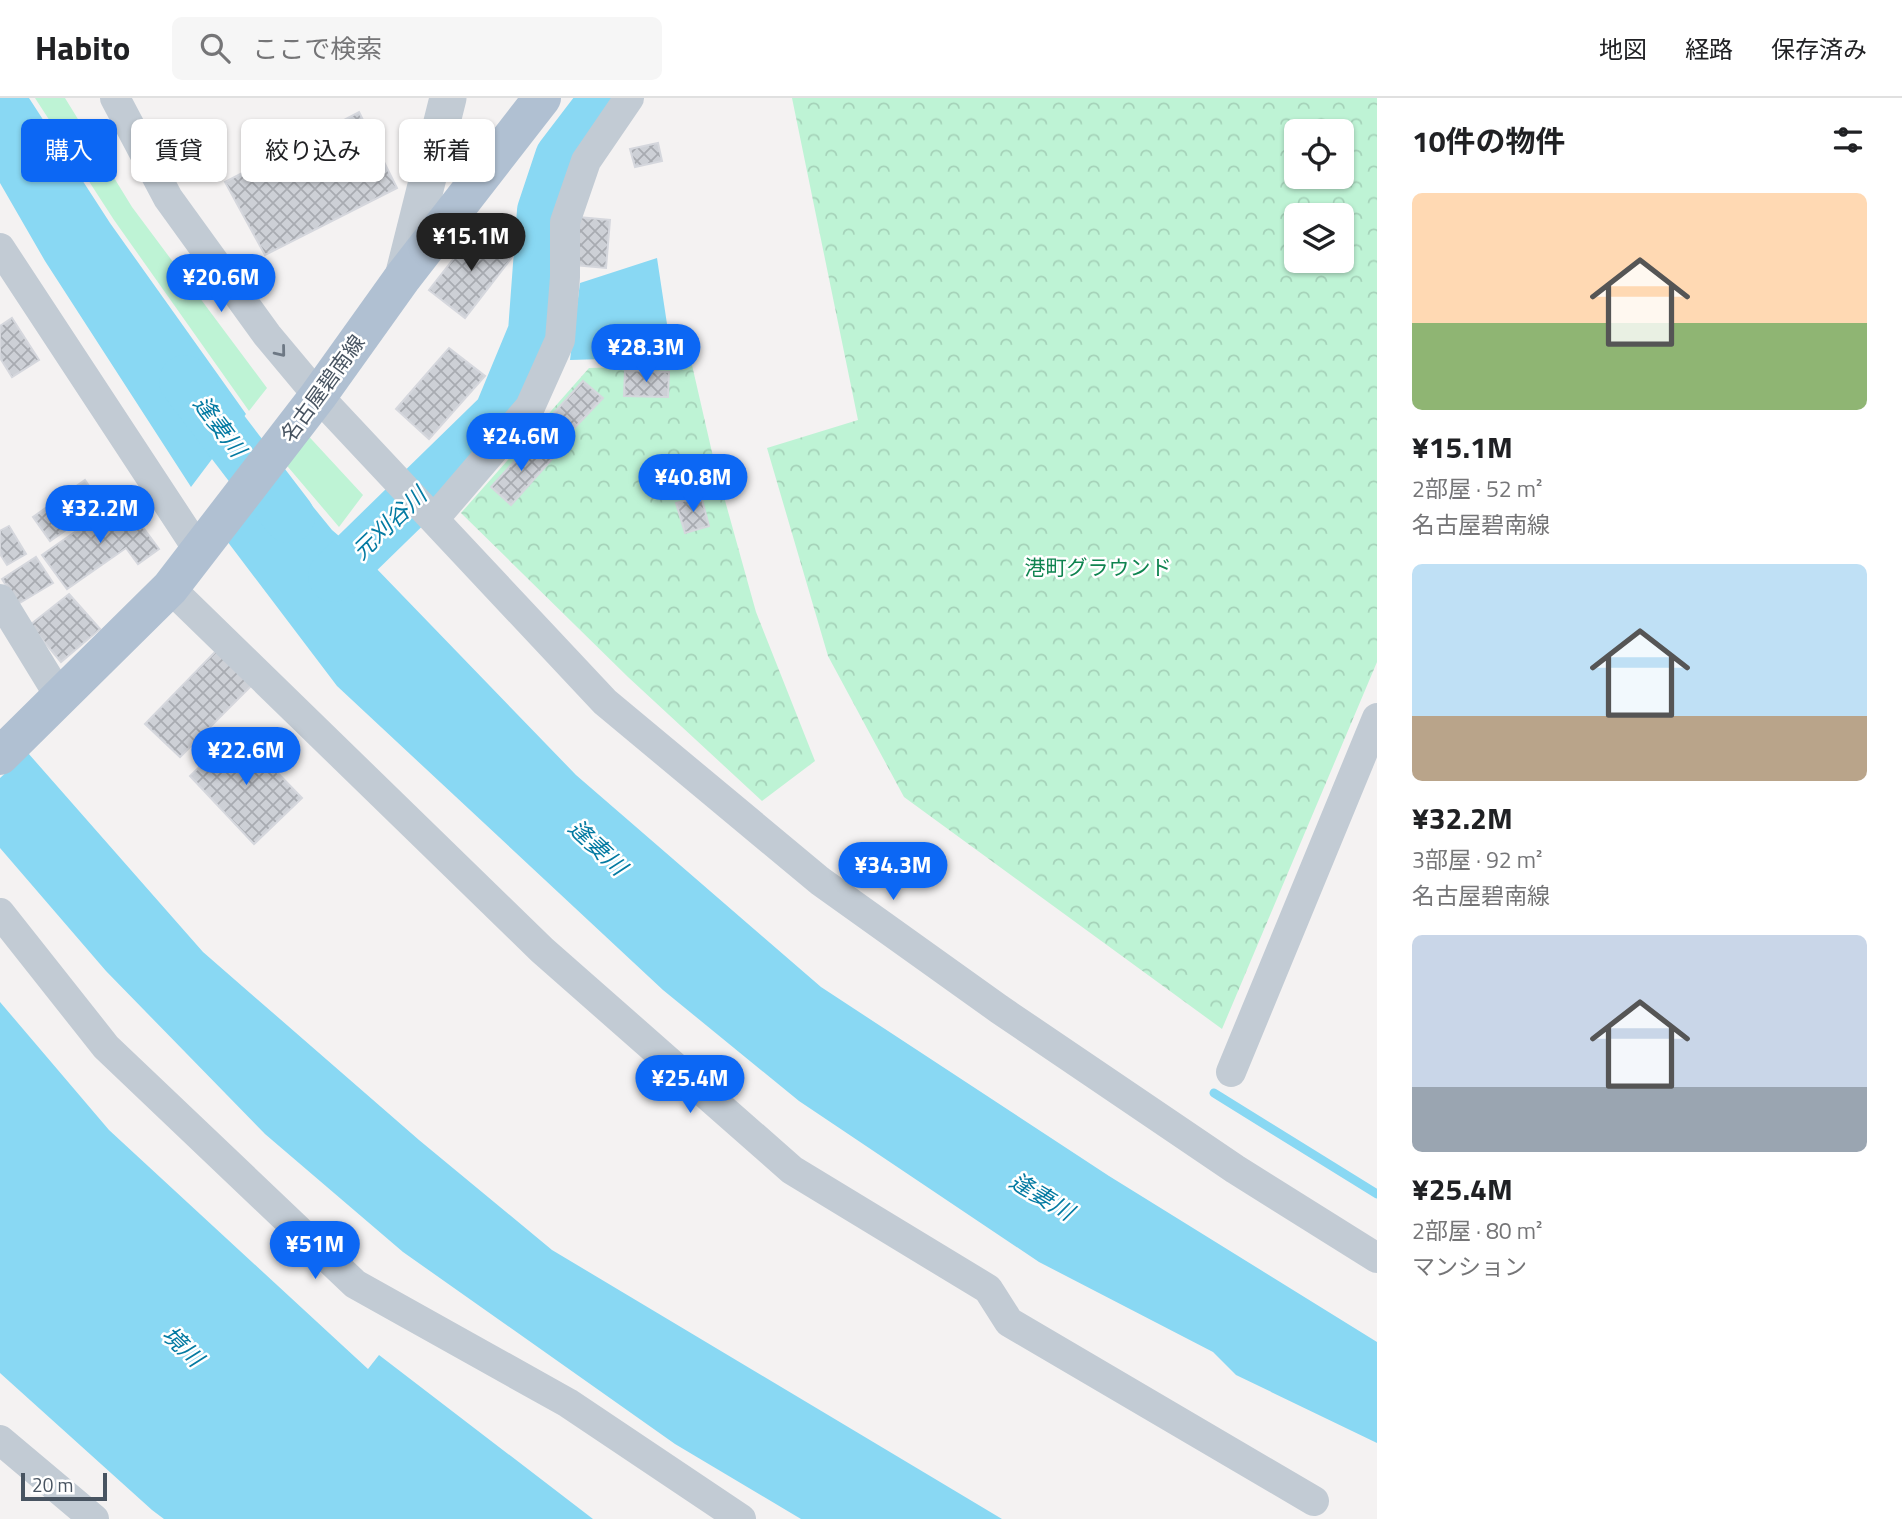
<!DOCTYPE html>
<html lang="ja">
<meta charset="utf-8">
<style>
body{margin:0;font-family:"Titillium Web","Noto Sans JP",sans-serif;background:#f6f6f6;color:#202124;height:100vh;display:flex;flex-direction:column;font-size:26px;white-space:nowrap}
*{box-sizing:border-box;margin:0}
p{font-size:23px;color:#757577}
.icon{flex:none;width:38px;height:38px;fill:none;stroke:currentColor;stroke-width:2;stroke-linecap:round;stroke-linejoin:round}
.map{position:relative;flex:1;overflow:hidden}
.details{display:flex;flex-direction:column;background:#fff;width:525px}
.details>*{flex:none}
.banner{position:absolute;left:21px;top:21px;width:665px;height:63px;display:flex;gap:14px}
.controls{position:absolute;left:1284px;top:21px;display:grid;gap:14px}
.controls a{display:grid;place-items:center;width:70px;height:70px;border-radius:10px;background:#fff;box-shadow:0 2px 5px #0004;font-size:35px}
.scale{position:absolute;left:21px;bottom:18px;width:86px;box-sizing:border-box;padding-left:7px;border:4px solid #485461;border-top:0;font-size:19px;line-height:24px;white-space:nowrap;color:#485461;-webkit-text-stroke:5px #fff;paint-order:stroke}
.price{position:absolute;translate:-50% -60px;padding:0 16px;border-radius:24px;background:#0c67f4;color:#fff;font-size:23px;line-height:46px;filter:drop-shadow(0 2px 4px #0008)}
.price::after{content:'';position:absolute;left:50%;top:42px;width:21px;height:16px;margin-left:-10px;background:inherit;clip-path:polygon(0 0,100% 0,50% 100%)}
.price.current{background:#222;color:#fff}
ul{padding:0;list-style:none}
li{display:grid;align-content:center;gap:14px;height:371px;padding:0 35px}
li span{display:grid;place-items:center;height:217px;border-radius:10px;color:#555}
li>.icon{margin-inline-start:auto}
span .icon{width:126px;height:126px;fill:#fffc;stroke-width:1}
li b{font-size:30px}
h2{display:flex;justify-content:space-between;align-items:center;height:84px;padding:0 35px;font-size:30px}
.pill{padding:0 24px;border-radius:10px;background:#fff;box-shadow:0 2px 5px #0004;font-size:24px;line-height:63px}
.pill.current{background:#0c67f4;color:#fff}
header{display:flex;align-items:center;gap:42px;box-sizing:border-box;height:98px;padding:0 35px;background:#fff;border-bottom:2px solid #e0e0e0}
header strong{font-size:33px}
nav{display:flex;gap:38px;margin-inline-start:auto;font-size:24px}
.search{width:490px;height:63px;background:#f6f6f6;display:flex;align-items:center;gap:18px;box-sizing:border-box;padding:0 24px;border-radius:10px;color:#757577;font-size:26px}
main{display:flex;flex:1;min-height:0}
.map>svg:first-child{display:block}
</style>
<header>
<strong>Habito</strong>
<div class="search"><svg class="icon" aria-label="search" viewBox="0 0 24 24"><circle cx="10" cy="10" r="6"/><path d="M15 15l6 6"/></svg>ここで検索</div>
<nav><a>地図</a><a>経路</a><a>保存済み</a></nav>
</header>
<main>
<div class="map">
<svg width="1377" height="1421" viewBox="0 0 1377 1421">
<defs>
<pattern id="park-crowns" width="20" height="18" patternUnits="userSpaceOnUse" patternTransform="scale(1.75)"><rect width="20" height="18" fill="#bef3d5"/><path d="M2 6a3 3 0 1 1 6 0M12 15a3 3 0 1 1 6 0" fill="none" stroke="#a5d2b9"/></pattern>
<pattern id="building-cross-hatch" width="8" height="8" patternUnits="userSpaceOnUse" patternTransform="scale(1.75)"><rect width="8" height="8" fill="#cdd0d6"/><path d="M0 0l8 8M0 8l8-8" fill="none" stroke="#a8abb1"/></pattern>
</defs>
<rect width="100%" height="100%" fill="#f4f2f2"/>
<!-- green -->
<path fill="#bef3d5" d="M35,0H65L132,109L267,290L249,313L114,122Z
M301,330L363,397L339,429L277,356Z"/>
<!-- park -->
<path fill="url(#park-crowns)" fill-rule="evenodd" d="M792,0H1377V564L1222,931L904,699L828,558L767,350L858,322ZM1297,33H1342V79H1297ZM1297,117H1342V163H1297Z
M692,267L714,363L756,514L815,663L762,703L628,579L461,415L589,270Z"/>
<!-- water -->
<path fill="#89d8f3" d="M0,0H29L110,125L246,316L191,389L45,163L0,85Z
M657,160L672,259L570,262L580,185Z
M279,367L332,432L373,467L576,677L821,889L1109,1078L1377,1244V1345L1236,1277L1213,1254L1039,1164L799,1003L663,892L337,588L224,439Z
M28,655L203,854L419,1042L552,1152L1002,1421H801L675,1346L403,1154L265,1036L106,873L0,750V680Z
M0,904L109,1032L368,1271L379,1257L593,1421H164L152,1412L0,1275Z"/>
<g fill="none" stroke-linecap="round" stroke-linejoin="round">
<!-- stream -->
<path stroke="#89d8f3" stroke-width="9" d="M1214,995L1377,1096"/>
<!-- river -->
<path stroke="#89d8f3" stroke-width="52" d="M185,283L289,419
M334,478L500,316L534,234L543,113L561,59L606,0"/>
</g>
<!-- building -->
<path fill="url(#building-cross-hatch)" stroke="#d5d7dd" stroke-width="2" d="M359,14L397,90L265,157L225,84Z
M658,45L662,63L635,69L630,51Z
M578,119L610,122L606,170L574,167Z
M477,131L513,158L465,220L429,192Z
M12,220L39,262L12,279L0,260V228Z
M449,250L485,278L429,341L396,311Z
M625,272L669,274L668,299L624,298Z
M583,283L603,300L560,345L542,328Z
M532,344L552,361L511,407L491,389Z
M85,382L102,407L50,443L33,419Z
M701,398L709,428L685,435L676,405Z
M122,401L159,451L138,466L126,450L67,491L42,457Z
M9,428L26,456L7,467L0,456V433Z
M36,459L53,485L18,506L2,481Z
M69,496L100,531L61,564L30,527Z
M216,553L252,587L180,659L145,626Z
M237,633L302,700L254,746L190,678Z"/>
<g fill="none" stroke-linecap="round" stroke-linejoin="round">
<!-- minor -->
<path stroke="#c2cbd4" stroke-width="30" d="M115,0L168,100L267,237L318,298L605,604L820,783L999,911L1235,1071L1377,1160
M0,150L199,453
M434,421L530,309L560,242L565,179V124L586,63L629,0
M170,490L542,852L792,1072L988,1191L1009,1224L1314,1403
M0,501L60,599
M0,815L106,949L355,1186L568,1305L741,1421
M1231,974L1377,620
M0,1342L94,1421"/>
<!-- tertiary -->
<path stroke="#c2cbd4" stroke-width="37" d="M403,179L448,0"/>
<!-- primary -->
<path stroke="#b0c0d2" stroke-width="38" d="M0,658L170,490L318,298L403,179L542,0"/>
</g>
<!-- one-way arrows -->
<defs><path id="oneway-chevron" d="M-2-3.5L2.5 0L-2 3.5" fill="none" stroke-width="1.6" stroke-linecap="round" stroke-linejoin="round" transform="scale(1.75)"/></defs>
<use stroke="#6d7884" href="#oneway-chevron" transform="translate(281 254) rotate(51)"/>
<g text-anchor="middle" dominant-baseline="central" stroke-width="5" stroke-linejoin="round" paint-order="stroke">
<!-- street labels -->
<g font-size="21" fill="#485461" stroke="#fff">
<text transform="translate(322 290) rotate(-54)">名古屋碧南線</text>
</g>
<!-- park labels -->
<g font-size="21" fill="#108450" stroke="#fff">
<text x="1098" y="469">港町グラウンド</text>
</g>
<!-- water labels -->
<g font-size="23" font-style="italic" fill="#037aa2" stroke="#fff">
<text transform="translate(220 328) rotate(53)">逢妻川</text>
<text transform="translate(389 425) rotate(-44)">元刈谷川</text>
<text transform="translate(598 749) rotate(43)">逢妻川</text>
<text transform="translate(1042 1098) rotate(31)">逢妻川</text>
<text transform="translate(183 1248) rotate(44)">境川</text>
</g>
</g>
</svg>
<div class="controls">
<a><svg class="icon" aria-label="locate" viewBox="0 0 24 24"><circle cx="12" cy="12" r="6"/><path d="M12 2v4M12 18v4M2 12h4M18 12h4"/></svg></a>
<a><svg class="icon" aria-label="layers" viewBox="0 0 24 24"><path d="M12 4l9 5-9 5-9-5zM3 14l9 5 9-5"/></svg></a>
</div>
<div class="scale">20 m</div>
<b class="price current" style="left:471px;top:175px">¥15.1M</b>
<b class="price" style="left:221px;top:216px">¥20.6M</b>
<b class="price" style="left:646px;top:286px">¥28.3M</b>
<b class="price" style="left:521px;top:375px">¥24.6M</b>
<b class="price" style="left:693px;top:416px">¥40.8M</b>
<b class="price" style="left:100px;top:447px">¥32.2M</b>
<b class="price" style="left:246px;top:689px">¥22.6M</b>
<b class="price" style="left:893px;top:804px">¥34.3M</b>
<b class="price" style="left:690px;top:1017px">¥25.4M</b>
<b class="price" style="left:315px;top:1183px">¥51M</b>
<div class="banner">
<a class="pill current">購入</a>
<a class="pill">賃貸</a>
<a class="pill">絞り込み</a>
<a class="pill">新着</a>
</div>
</div>
<section class="details">
<h2>10件の物件<svg class="icon" aria-label="filters" viewBox="0 0 24 24"><path d="M4 7h16M4 17h16"/><circle cx="9" cy="7" r="2"/><circle cx="15" cy="17" r="2"/></svg></h2>
<ul>
<li><span style="background:linear-gradient(#ffd9b3 60%,#8fb573 0)"><svg class="icon" aria-label="home" viewBox="0 0 24 24"><path d="M3 11l9-7 9 7M6 9v11h12V9"/></svg></span><div><b>¥15.1M</b><p>2部屋 · 52 m²</p><p>名古屋碧南線</p></div></li>
<li><span style="background:linear-gradient(#bfe0f5 70%,#b9a48a 0)"><svg class="icon" aria-label="home" viewBox="0 0 24 24"><path d="M3 11l9-7 9 7M6 9v11h12V9"/></svg></span><div><b>¥32.2M</b><p>3部屋 · 92 m²</p><p>名古屋碧南線</p></div></li>
<li><span style="background:linear-gradient(#c9d6e8 70%,#9aa5b1 0)"><svg class="icon" aria-label="home" viewBox="0 0 24 24"><path d="M3 11l9-7 9 7M6 9v11h12V9"/></svg></span><div><b>¥25.4M</b><p>2部屋 · 80 m²</p><p>マンション</p></div></li>
</ul>
</section>
</main>
